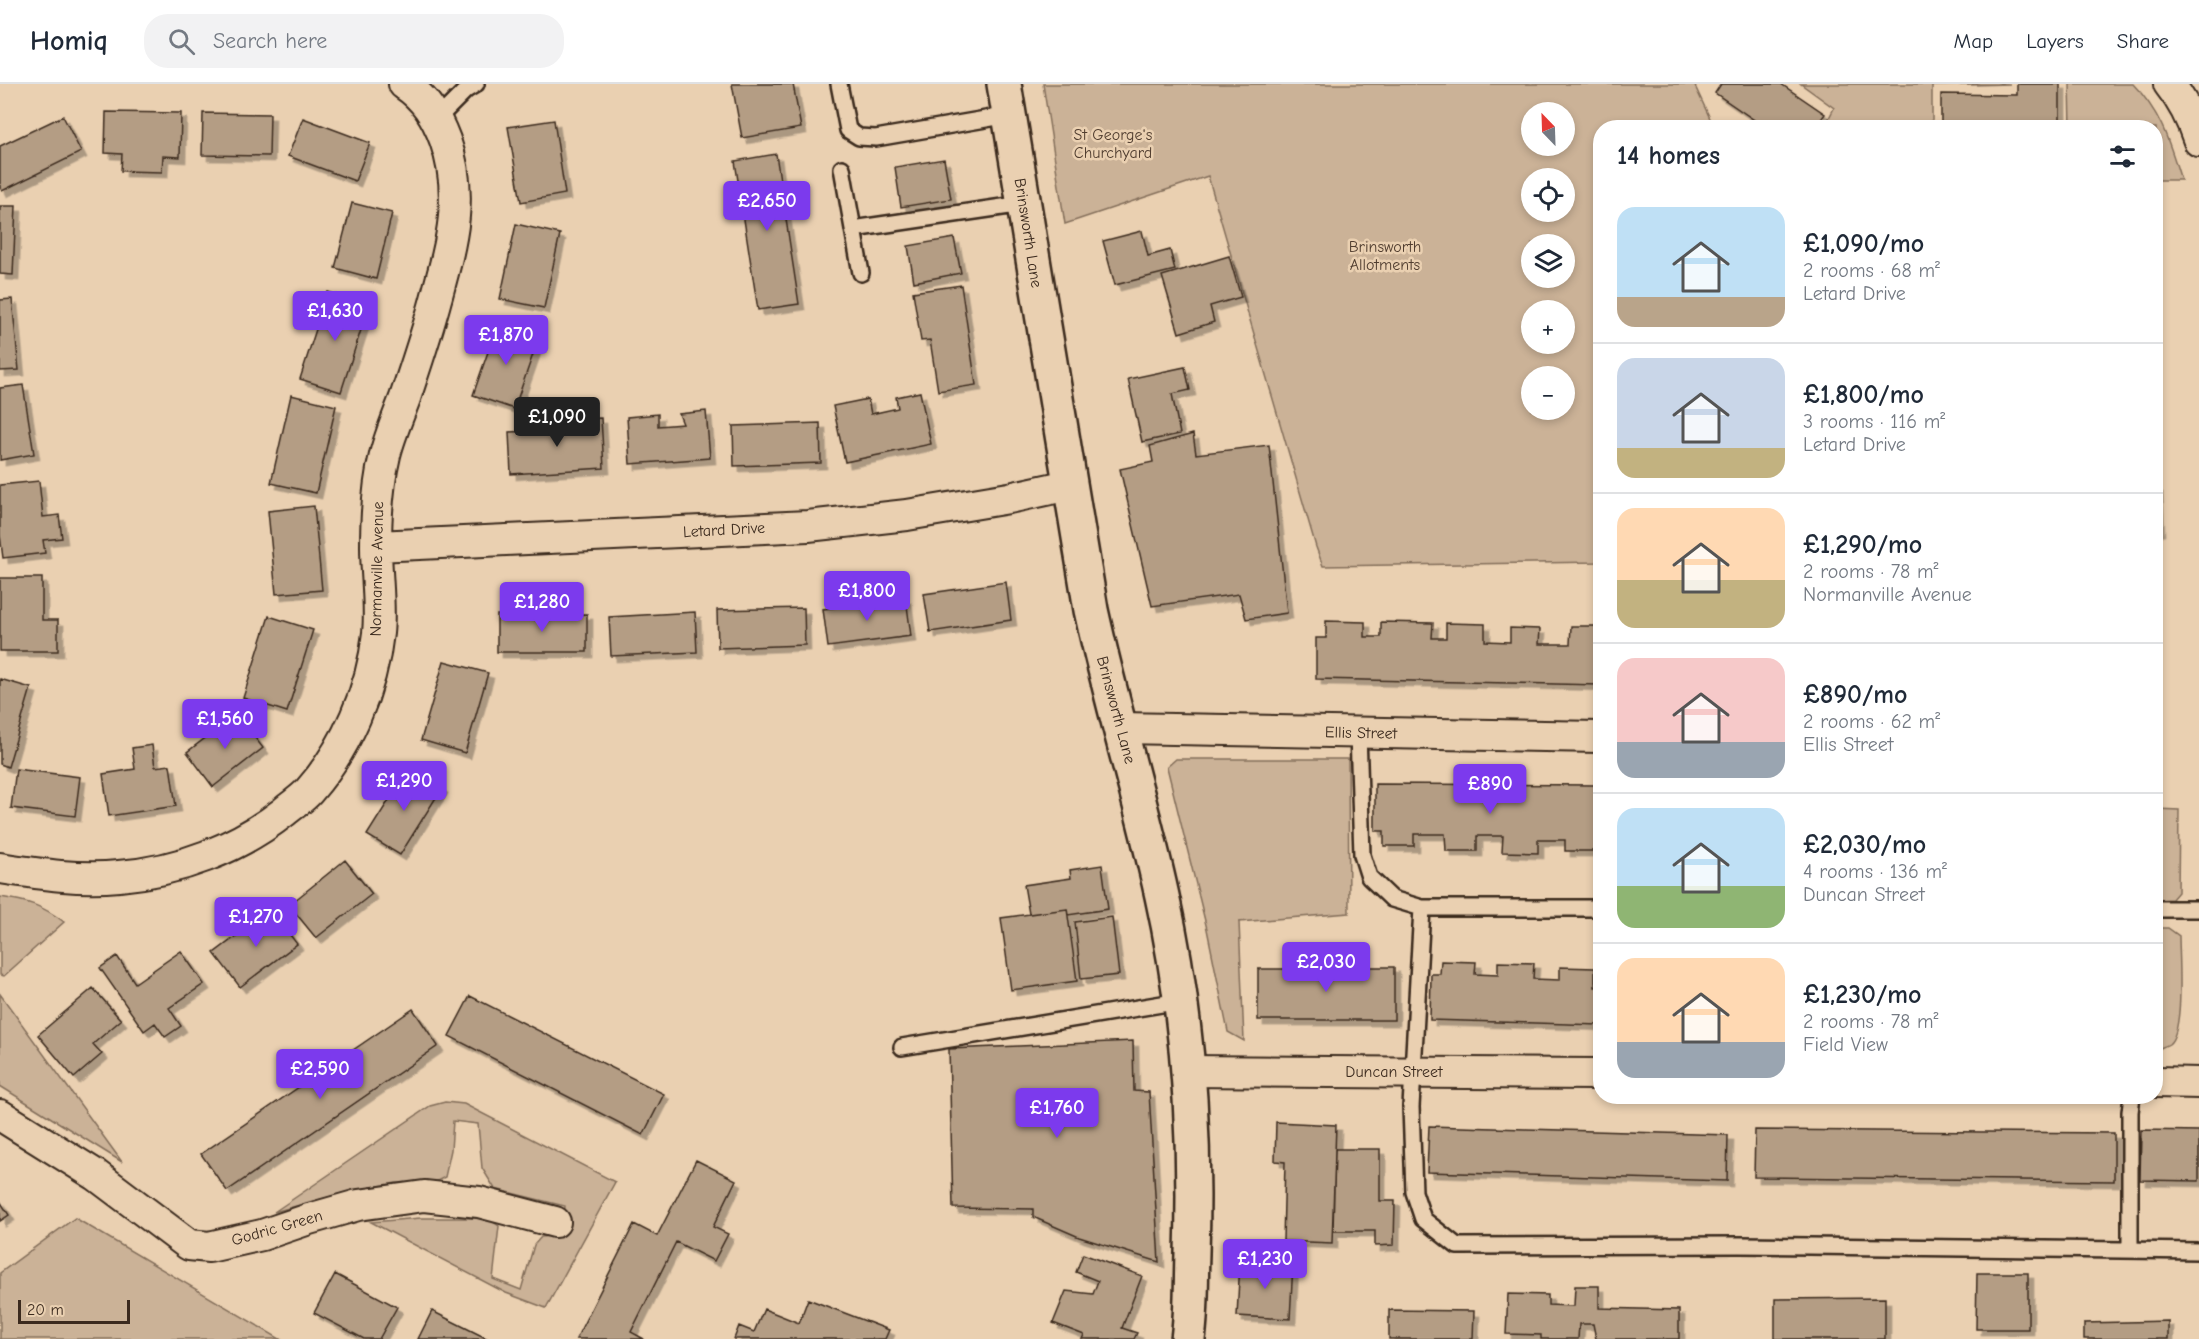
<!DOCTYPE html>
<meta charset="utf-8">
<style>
body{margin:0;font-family:"Comic Neue",sans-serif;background:#f2f2f3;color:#1f2937;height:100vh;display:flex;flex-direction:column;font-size:22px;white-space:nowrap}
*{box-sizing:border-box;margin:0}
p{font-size:20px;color:#747a83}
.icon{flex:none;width:33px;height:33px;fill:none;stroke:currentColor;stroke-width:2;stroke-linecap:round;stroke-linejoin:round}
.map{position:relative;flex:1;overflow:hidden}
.side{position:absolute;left:1593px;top:36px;width:570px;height:984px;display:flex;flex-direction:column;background:#fff;border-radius:24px;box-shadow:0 3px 9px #0003}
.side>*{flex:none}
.needle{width:39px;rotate:337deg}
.buttons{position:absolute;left:1521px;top:18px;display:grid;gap:12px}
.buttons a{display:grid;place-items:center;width:54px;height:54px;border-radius:50%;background:#fff;box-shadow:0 3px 9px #0003;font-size:30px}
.scale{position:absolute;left:18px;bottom:15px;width:112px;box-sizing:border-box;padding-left:6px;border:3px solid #3b2a1e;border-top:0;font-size:16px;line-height:21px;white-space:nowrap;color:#3b2a1e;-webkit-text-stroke:4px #ead0b1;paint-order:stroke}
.price{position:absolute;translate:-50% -51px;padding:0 14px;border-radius:6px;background:#7c3aed;color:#fff;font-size:20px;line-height:39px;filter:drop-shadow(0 2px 3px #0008)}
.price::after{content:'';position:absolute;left:50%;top:36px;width:18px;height:14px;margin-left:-9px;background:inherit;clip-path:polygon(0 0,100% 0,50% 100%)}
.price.current{background:#222;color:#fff}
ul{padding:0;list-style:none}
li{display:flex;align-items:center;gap:18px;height:150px;padding:0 24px}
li+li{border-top:2px solid #e0e1e3}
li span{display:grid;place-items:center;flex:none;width:168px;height:120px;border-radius:18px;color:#555}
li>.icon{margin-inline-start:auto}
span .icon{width:72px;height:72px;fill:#fffc;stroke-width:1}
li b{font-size:26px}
h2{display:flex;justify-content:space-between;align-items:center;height:72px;padding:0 24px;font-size:26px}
header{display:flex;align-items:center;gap:36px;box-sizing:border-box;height:84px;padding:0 30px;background:#fff;border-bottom:2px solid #e0e1e3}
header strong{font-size:28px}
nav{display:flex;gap:33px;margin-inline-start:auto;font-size:21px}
.search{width:420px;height:54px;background:#f2f2f3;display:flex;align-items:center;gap:15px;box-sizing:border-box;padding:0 21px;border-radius:24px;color:#747a83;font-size:22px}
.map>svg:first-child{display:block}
</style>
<header>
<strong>Homiq</strong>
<div class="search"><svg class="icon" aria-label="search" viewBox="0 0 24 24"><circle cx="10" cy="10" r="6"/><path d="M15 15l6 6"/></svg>Search here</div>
<nav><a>Map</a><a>Layers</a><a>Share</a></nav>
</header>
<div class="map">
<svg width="2199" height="1255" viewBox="0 0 2199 1255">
<defs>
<filter id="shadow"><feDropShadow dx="5.5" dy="5.5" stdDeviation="0" flood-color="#0004"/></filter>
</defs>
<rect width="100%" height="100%" fill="#ead0b1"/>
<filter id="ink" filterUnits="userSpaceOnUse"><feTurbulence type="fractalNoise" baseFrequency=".0167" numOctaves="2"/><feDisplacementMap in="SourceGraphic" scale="12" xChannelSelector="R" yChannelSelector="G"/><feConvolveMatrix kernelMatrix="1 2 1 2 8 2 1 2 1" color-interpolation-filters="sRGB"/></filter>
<g filter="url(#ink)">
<!-- green -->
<path fill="#cbb297" stroke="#836e5a" stroke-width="1.5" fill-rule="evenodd" d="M1043,0H1694L1714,43L1600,44V478L1323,482L1316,463L1208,92L1065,140ZM1532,28H1564V62H1532ZM1532,94H1564V128H1532ZM1532,160H1564V194H1532ZM1532,226H1564V260H1532ZM1532,292H1564V326H1532Z
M1801,0H2010L1932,2V43L1824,44L1834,24Z
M2070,0H2133C2162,30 2169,58 2181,96H2156V44L2071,43Z
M1176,675H1348L1349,829L1239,838L1244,957L1228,948L1207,845L1167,683Z
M2156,725L2179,726L2178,808L2172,815L2156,816Z
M0,813C27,817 42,821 64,838L4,892L0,891Z
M2156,844H2168L2179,852C2179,873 2185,947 2169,960C2166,962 2159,964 2156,966Z
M0,910L122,1078L0,1002Z
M445,1018L464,1020L615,1098L546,1224L506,1209L371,1138L421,1134H487L499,1142L493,1195L521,1206L534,1161L541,1153L562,1151L565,1122L495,1105L482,1084L478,1040L453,1037L451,1066L445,1093L429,1101L396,1099L355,1106L274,1128L430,1022Z
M75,1134L280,1255H0V1189Z"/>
<!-- building -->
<path fill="#b49d84" stroke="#3b2a1e" stroke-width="1.5" filter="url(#shadow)" d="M732,0H793L801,44L742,54Z
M1721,0H1781L1825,30L1815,44H1766L1715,9Z
M2017,0H2060V44H1941V10L2017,11Z
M106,28L181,29L180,73L163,72L162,88L121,87L122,70L105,69Z
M203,29L270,30L269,72L202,71Z
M63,32L81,68L2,107L0,103V62Z
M303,34L370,59L355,97L288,72Z
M554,36L565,110L521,118L508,43Z
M776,70L799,220L758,226L735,77Z
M944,75L951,115L901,123L895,83Z
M352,119L392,129L376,195L335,184Z
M0,122H16L13,191L0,190Z
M516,140L560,150L544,224L500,215Z
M1142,147L1148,172L1170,166L1175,186L1115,201L1103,157Z
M954,154L961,189L914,198L908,162Z
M1229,172L1241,213L1210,222L1214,238L1179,249L1162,192Z
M961,201L976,301L938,307L930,256L921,257L913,208Z
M328,208L369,221L341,308L300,295Z
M12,215L19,286L0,287V216Z
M498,239L539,253L514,325L473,311Z
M1185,283L1190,306L1172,310L1180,350L1142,358L1128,295Z
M23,301L34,370L0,376V304Z
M920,308L931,360L845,378L833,322L868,315L871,330L898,324L896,313Z
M291,311L336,322L316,409L271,399Z
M706,327L710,374L630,380L627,333L658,330V342L683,340L679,330Z
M601,334L604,384L511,390L509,348L530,347V337L547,336L548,347L580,345V335Z
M820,339L821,379L734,382L733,342Z
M1193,350L1196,370L1269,361L1287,529L1246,535L1239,510L1152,522L1120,385L1153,378L1150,362Z
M39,397L43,433L59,431L62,454L43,456L45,469L3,474L0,451V401Z
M2156,403H2157L2159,446L2156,447Z
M314,422L322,506L276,510L268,427Z
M0,494H42V536H58V567H0Z
M1006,498L1011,536L930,548L924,510Z
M906,514L911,552L828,563L823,525Z
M804,524L805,561L718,564L717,526Z
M695,528L697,568L611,572L609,533Z
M587,530V568H497V531Z
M269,532L313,546L287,628L243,614Z
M1326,537L1365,538V553H1381V538L1433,539L1432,554H1446V539L1485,540V557L1510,558V544L1540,545L1539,560H1570L1571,542H1600V601L1316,595V554H1326Z
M444,577L488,589L465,669L421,656Z
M0,595L31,604L8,683L0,680Z
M237,630L263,664L213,703L187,668Z
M152,661L155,683L170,681L176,722L109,732L103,690L135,685L132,664Z
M409,684L442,704L400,771L367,751Z
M16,685L80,693L75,732L11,724Z
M1375,700L1600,701L1599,767H1565V756H1538V769L1502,768L1503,752H1477V767H1446L1445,750H1414V762H1384V747H1375Z
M345,776L372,810L316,854L289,821Z
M1102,781L1108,825L1068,831L1067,825L1029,830L1024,801L1071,794L1070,786Z
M1067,825L1077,897L1011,906L1001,834Z
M271,826L297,860L240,903L214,869Z
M1112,833L1119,891L1081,895L1075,838Z
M181,867L204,900L169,924L181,942L165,953L155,939L144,947L100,884L117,872L135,899Z
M1293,869H1311V889H1351V870H1361L1362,883H1394V936H1258V885H1294Z
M1441,877L1476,878L1475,890L1498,891V878L1534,879L1533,895L1560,896V883L1595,884V903H1600V941L1430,936L1431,890H1440Z
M93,904L121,936L93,960L102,970L74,994L38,951Z
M470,912L664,1010L643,1051L449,952Z
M413,925L438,962L227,1107L201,1070Z
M1133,957L1134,1007L1149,1008L1159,1178L1079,1153L1033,1133V1125L953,1124L949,965Z
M1276,1038L1336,1041L1332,1159L1283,1157L1285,1078L1275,1077Z
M1429,1042L1728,1051L1727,1097L1427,1088Z
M1755,1046L2114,1049V1097L1754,1093Z
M2141,1046L2199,1047V1097L2140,1096Z
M1335,1065H1380V1117H1395L1394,1161L1375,1162V1147H1333Z
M696,1076L736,1096L713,1143L728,1150L714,1177L676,1158L631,1248L644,1255H576L634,1140L657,1152Z
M0,1117L9,1131L0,1137Z
M1083,1170L1142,1192L1122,1244L1137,1249L1134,1255H1082L1084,1251L1053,1239L1066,1207L1093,1210L1098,1197L1076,1188Z
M1240,1177L1293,1180L1290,1235L1237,1232Z
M1977,1189H2028V1245H1976Z
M335,1190L397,1223L379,1255H364L314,1229Z
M1575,1202H1599V1224L1679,1226V1255H1596L1593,1240H1579L1578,1255H1541V1251L1506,1250L1508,1210L1548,1211V1221L1574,1222Z
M1885,1214V1255H1775V1215Z
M808,1215L889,1246L885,1255H734L739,1242L754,1248L764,1225L799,1239Z
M1389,1226L1474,1227L1473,1255H1389Z
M432,1227L488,1255H418Z
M2168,1237V1255H2084V1239Z"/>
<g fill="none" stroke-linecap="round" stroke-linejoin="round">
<defs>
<path id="service" d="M839,0L848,46L859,53L876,54L1009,31
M437,35L466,6L476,0
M842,84L861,189
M853,145L1023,120
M1358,649L1362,771L1369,793L1392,815L1422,824
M1600,824H1422L1411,1023L1414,1108L1423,1135L1457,1162L1740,1161L2199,1167
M2156,825H2199
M902,963L1180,917
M2130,1166V1028L2132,1012"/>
<path id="minor" d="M2169,0C2183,17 2192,36 2199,57
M376,462L808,442L907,431L1009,414L1069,401
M1121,644L1600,653
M0,784C40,790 79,796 119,792C179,787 237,765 284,728C292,721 302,715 309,707C346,665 372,606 378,549C381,521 376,491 376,462C376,432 378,400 385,371C390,351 398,333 405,314C416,281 427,249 436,215C451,160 465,112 445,56C436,32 425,14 404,0
M1187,987L1600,990
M2156,998L2199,999
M0,1031L96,1091L189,1161L209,1163L262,1151L309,1135L358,1121L424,1112L479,1118L555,1138"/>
<path id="tertiary" d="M1004,0L1091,526C1112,622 1141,716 1162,812C1188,929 1196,1050 1192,1169C1191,1197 1192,1227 1188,1255"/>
</defs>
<!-- service casing -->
<use href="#service" stroke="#3b2a1e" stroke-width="20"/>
<!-- minor casing -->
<use href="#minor" stroke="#3b2a1e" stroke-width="34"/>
<!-- tertiary casing -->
<use href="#tertiary" stroke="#3b2a1e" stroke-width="38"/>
<!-- service -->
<use href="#service" stroke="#ead0b1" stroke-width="15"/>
<!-- minor -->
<use href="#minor" stroke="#ead0b1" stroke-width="30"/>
<!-- tertiary -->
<use href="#tertiary" stroke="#ead0b1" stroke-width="33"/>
</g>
</g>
<g text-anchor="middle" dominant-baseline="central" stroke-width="5" stroke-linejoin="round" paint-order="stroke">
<!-- park labels -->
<g font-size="16" fill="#513e30" stroke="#ead0b1">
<text x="1113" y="51">St George's<tspan x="1113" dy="18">Churchyard</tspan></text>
<text x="1385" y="163">Brinsworth<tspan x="1385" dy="18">Allotments</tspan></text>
</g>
<!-- street labels -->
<g font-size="16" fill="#3b2a1e" stroke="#ead0b1">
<text transform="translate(1028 149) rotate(81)">Brinsworth Lane</text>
<text transform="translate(724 446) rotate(-3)">Letard Drive</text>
<text transform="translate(377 485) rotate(-89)">Normanville Avenue</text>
<text transform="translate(1116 626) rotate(75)">Brinsworth Lane</text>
<text transform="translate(1361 649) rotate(1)">Ellis Street</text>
<text x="1394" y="988">Duncan Street</text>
<text transform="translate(277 1144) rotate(-16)">Godric Green</text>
</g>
</g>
</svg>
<div class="buttons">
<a><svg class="needle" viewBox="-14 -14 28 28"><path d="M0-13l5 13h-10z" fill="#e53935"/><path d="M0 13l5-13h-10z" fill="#747a83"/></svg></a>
<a><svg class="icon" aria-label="locate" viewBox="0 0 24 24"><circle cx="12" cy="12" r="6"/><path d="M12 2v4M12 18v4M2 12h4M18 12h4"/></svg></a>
<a><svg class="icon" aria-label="layers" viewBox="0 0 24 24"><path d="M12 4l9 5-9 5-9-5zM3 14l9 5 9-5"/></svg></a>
<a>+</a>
<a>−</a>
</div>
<div class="scale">20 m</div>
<b class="price" style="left:767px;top:148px">£2,650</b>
<b class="price" style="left:335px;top:258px">£1,630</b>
<b class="price" style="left:506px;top:282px">£1,870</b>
<b class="price current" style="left:557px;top:364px">£1,090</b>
<b class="price" style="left:867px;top:538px">£1,800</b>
<b class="price" style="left:542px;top:549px">£1,280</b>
<b class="price" style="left:225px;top:666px">£1,560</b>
<b class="price" style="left:404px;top:728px">£1,290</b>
<b class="price" style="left:1490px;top:731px">£890</b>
<b class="price" style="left:256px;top:864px">£1,270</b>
<b class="price" style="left:1326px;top:909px">£2,030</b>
<b class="price" style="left:320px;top:1016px">£2,590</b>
<b class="price" style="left:1057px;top:1055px">£1,760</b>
<b class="price" style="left:1265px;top:1206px">£1,230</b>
<section class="side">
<h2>14 homes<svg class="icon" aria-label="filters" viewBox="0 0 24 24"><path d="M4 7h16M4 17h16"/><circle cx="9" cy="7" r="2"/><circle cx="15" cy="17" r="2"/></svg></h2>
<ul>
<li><span style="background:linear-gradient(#bfe0f5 75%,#b9a48a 0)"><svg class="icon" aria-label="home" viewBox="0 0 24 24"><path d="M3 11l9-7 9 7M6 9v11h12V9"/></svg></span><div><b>£1,090/mo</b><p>2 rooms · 68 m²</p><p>Letard Drive</p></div></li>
<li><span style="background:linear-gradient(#c9d6e8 75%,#c2b280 0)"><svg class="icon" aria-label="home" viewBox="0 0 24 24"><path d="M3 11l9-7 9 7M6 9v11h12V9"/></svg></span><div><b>£1,800/mo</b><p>3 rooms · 116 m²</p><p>Letard Drive</p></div></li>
<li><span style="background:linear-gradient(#ffd9b3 60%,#c2b280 0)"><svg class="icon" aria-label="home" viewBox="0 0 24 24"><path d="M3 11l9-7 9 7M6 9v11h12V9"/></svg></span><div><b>£1,290/mo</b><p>2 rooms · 78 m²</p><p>Normanville Avenue</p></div></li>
<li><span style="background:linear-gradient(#f6c9c9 70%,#9aa5b1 0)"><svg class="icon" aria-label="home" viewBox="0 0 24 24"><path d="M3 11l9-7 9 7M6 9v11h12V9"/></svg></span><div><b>£890/mo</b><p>2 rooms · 62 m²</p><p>Ellis Street</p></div></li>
<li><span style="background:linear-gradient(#bfe0f5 65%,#8fb573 0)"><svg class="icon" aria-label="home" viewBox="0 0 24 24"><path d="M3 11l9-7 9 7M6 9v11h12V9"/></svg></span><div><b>£2,030/mo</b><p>4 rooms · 136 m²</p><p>Duncan Street</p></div></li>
<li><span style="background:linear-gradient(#ffd9b3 70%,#9aa5b1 0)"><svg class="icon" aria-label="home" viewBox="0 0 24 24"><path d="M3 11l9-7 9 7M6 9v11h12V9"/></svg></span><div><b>£1,230/mo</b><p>2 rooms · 78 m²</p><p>Field View</p></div></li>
</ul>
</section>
</div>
